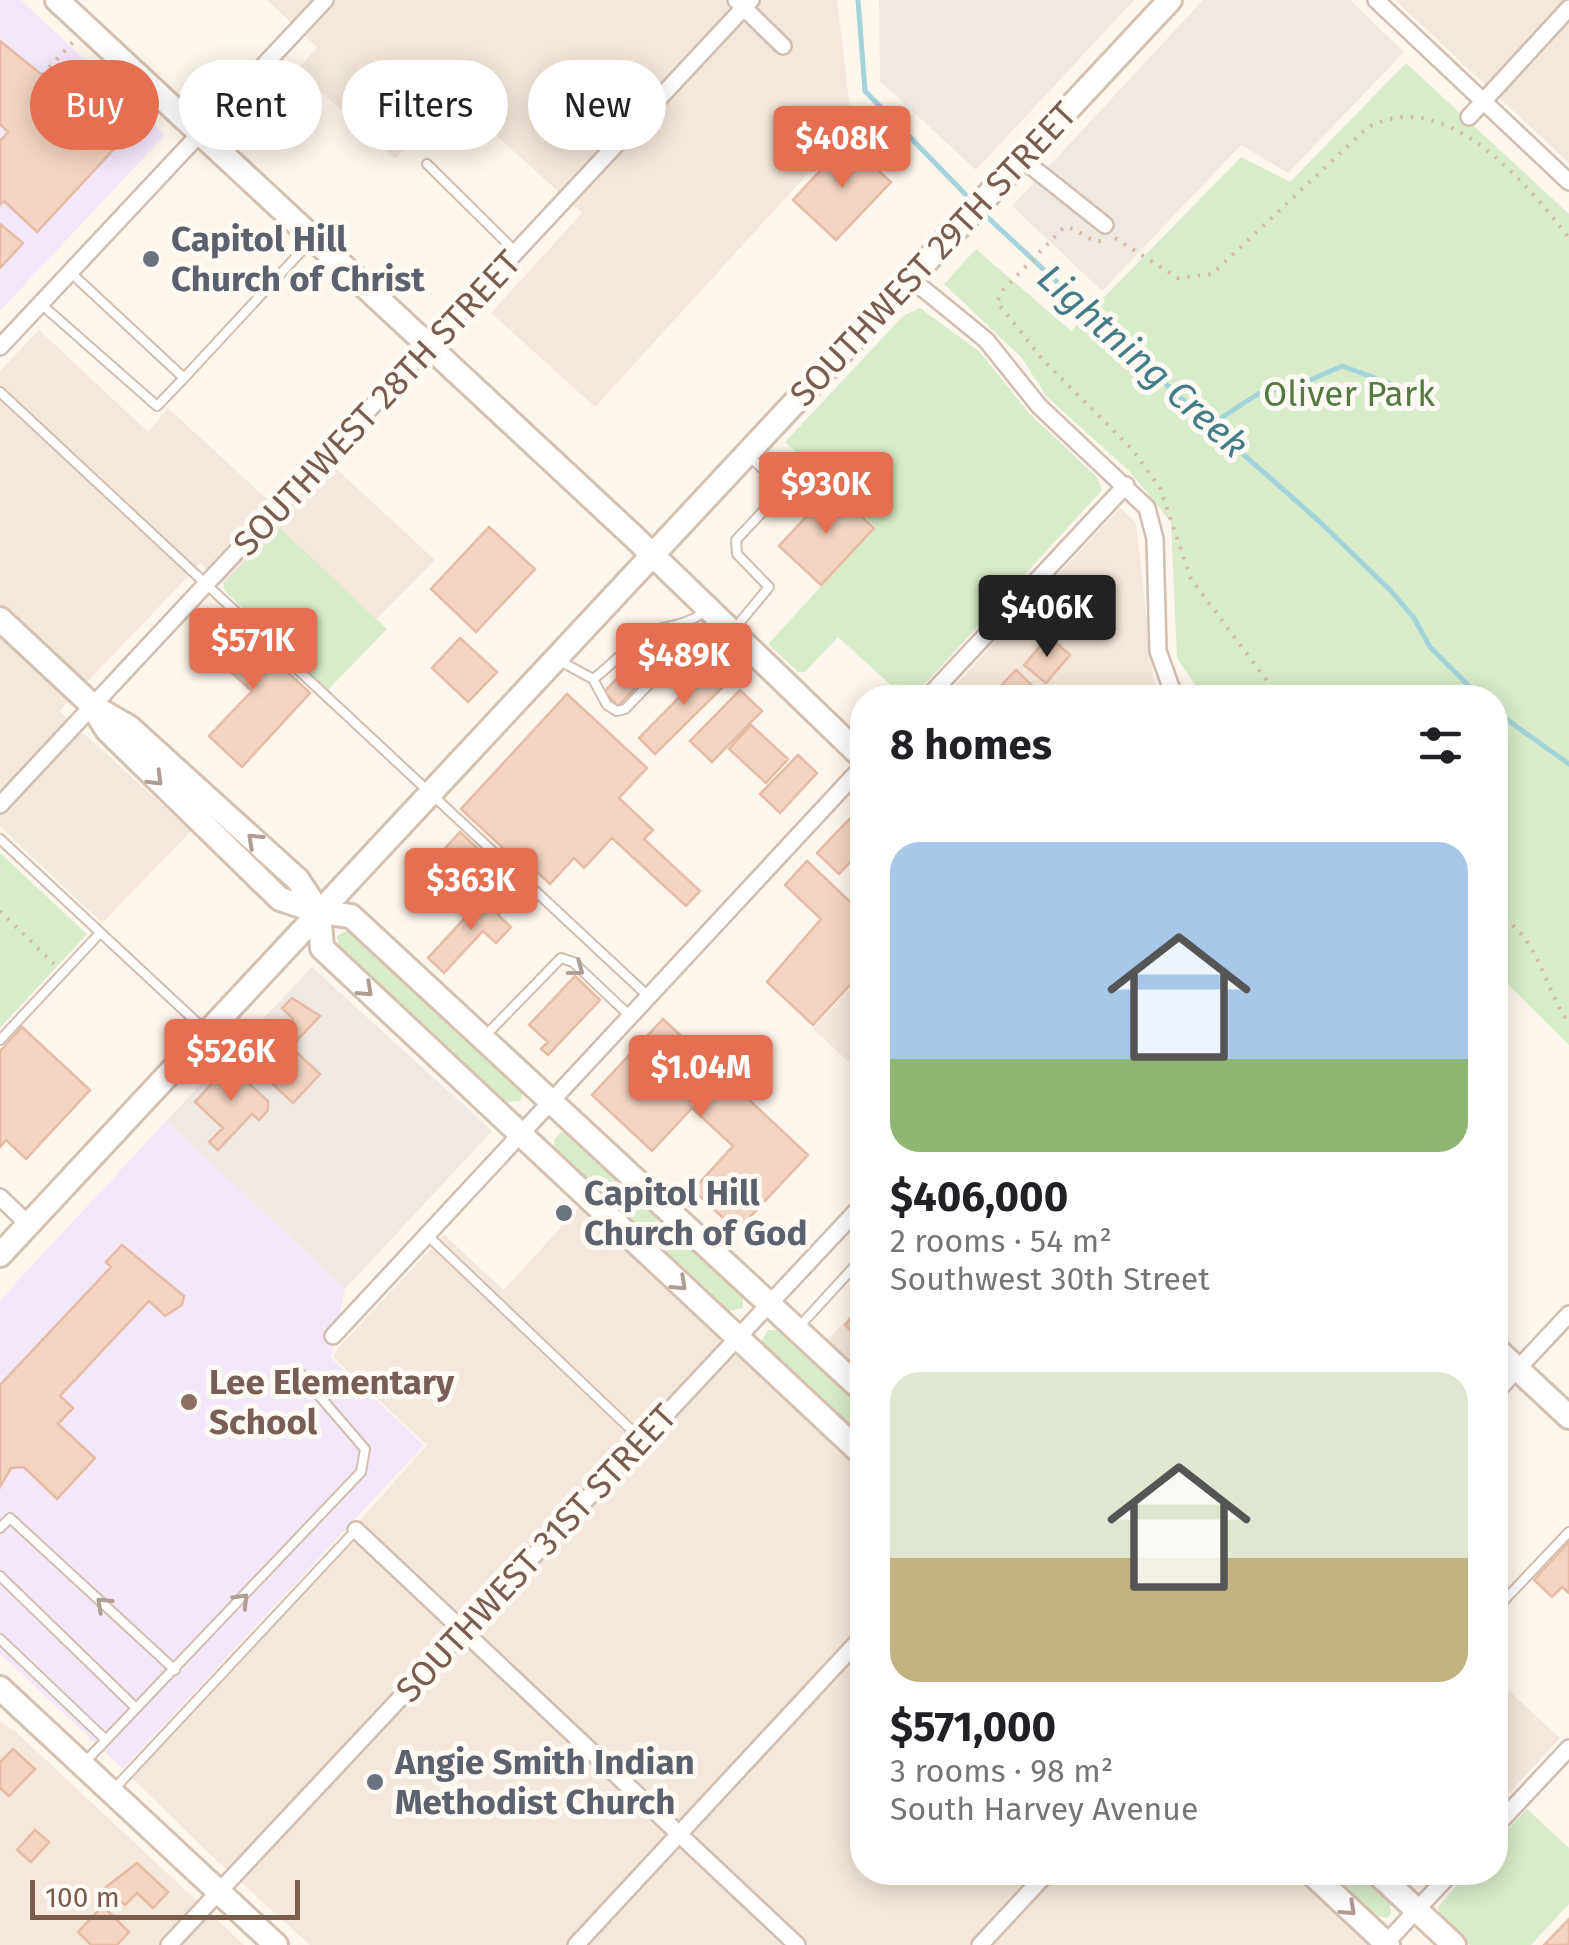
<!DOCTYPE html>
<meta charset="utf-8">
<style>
body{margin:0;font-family:"Fira Sans",sans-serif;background:#f6f6f6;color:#202124;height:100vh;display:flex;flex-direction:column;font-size:38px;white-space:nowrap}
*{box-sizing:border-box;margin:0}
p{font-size:32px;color:#757577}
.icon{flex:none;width:55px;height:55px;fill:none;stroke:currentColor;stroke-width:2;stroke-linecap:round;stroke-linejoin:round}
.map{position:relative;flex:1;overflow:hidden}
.details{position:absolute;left:850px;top:685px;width:658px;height:1200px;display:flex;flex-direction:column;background:#fff;border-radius:40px;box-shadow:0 5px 25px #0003}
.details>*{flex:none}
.guide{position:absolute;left:30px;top:60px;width:670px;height:90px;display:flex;gap:20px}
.scale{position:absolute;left:30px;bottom:25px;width:270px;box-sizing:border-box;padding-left:10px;border:5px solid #7a5c4d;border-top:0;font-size:28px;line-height:35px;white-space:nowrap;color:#7a5c4d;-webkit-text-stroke:8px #fffaf3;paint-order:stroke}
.price{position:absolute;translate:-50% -85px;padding:0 22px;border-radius:10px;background:#e76f51;color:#fff;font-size:32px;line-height:65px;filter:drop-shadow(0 2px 5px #0008)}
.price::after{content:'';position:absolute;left:50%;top:60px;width:30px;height:22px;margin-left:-15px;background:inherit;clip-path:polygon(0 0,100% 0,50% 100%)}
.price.active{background:#222;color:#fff}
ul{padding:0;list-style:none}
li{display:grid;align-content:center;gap:20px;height:530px;padding:0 40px}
li span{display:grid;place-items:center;height:310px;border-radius:30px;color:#555}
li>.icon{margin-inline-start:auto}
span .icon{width:180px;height:180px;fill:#fffc;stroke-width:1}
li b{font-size:42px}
h2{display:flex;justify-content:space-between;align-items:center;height:120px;padding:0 40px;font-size:42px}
.pill{padding:0 35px;border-radius:45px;background:#fff;box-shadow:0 5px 25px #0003;font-size:35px;line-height:90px}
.pill.active{background:#e76f51;color:#fff}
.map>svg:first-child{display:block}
</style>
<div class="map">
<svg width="1569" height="1945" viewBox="0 0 1569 1945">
<rect width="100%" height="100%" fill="#fdf6ec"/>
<!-- residential -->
<path fill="#f5e8da" d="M267,0H837L852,125L595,407L491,313L582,213L453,96L395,159L297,70L317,47Z
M1395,0H1569V163Z
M39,330L148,432L168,408L283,514L331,464L435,560L321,675L201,563L59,711L191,831L102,923L0,826V371Z
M1120,508L1136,523L1154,682L1165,697H944Z
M862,975V1074L813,1029Z
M579,1207L862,1473V1872L1292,1873L1371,1945H310L215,1859L132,1778L427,1445L333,1357L337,1349L444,1235L504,1290Z
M862,1302V1375L826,1342Z
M1495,1678L1560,1738L1495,1808Z
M0,1722L16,1732L244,1945H0Z"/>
<!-- industrial -->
<path fill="#efe9e4" d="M879,0H1134L976,170L880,81Z
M1203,0H1350L1404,52L1288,173L1241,145L1102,291L1012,206Z
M312,967L492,1131L345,1289L166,1121Z"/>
<!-- education -->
<path fill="#f3e8fa" d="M0,0H21L165,135L0,311Z
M166,1121L345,1289L331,1358L424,1445L123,1769L0,1654V1300Z"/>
<!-- green -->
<path fill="#d8ecc9" d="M1406,63L1569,214V1045L1495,972V698H1209L1198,689L1177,658L1171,522L1130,472L1047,397L1021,357L944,284L976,249L1071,331L1241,157L1290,182Z
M920,308L980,352L1029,413L1097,477L1102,490L913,697L905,698L838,637L805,672H798L768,644L876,527L785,442L903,316Z
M278,526L387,629L327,691L224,590V583Z
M0,853L87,934L0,1028Z
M349,929L524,1091L520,1101L505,1102L339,948L337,936Z
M561,1132L572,1133L743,1293V1308L729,1311L555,1148L554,1140Z
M768,1330H781L862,1407V1440L763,1347L762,1340Z
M1527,1809L1569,1848V1904L1531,1945H1470L1442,1919L1438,1907L1468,1873L1495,1872V1843Z
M1326,1873H1361L1389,1898L1391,1913L1388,1918L1373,1916Z"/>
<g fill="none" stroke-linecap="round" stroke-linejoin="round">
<!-- stream -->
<path stroke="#a5d3da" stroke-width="5" d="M858,0L865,91L972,201
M983,213L1210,425L1320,522L1391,591L1414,618L1430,647L1481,698
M1210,425L1258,394L1306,382L1342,366L1397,386
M1495,711L1569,764"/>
</g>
<!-- building -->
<path fill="#f3d5c3" stroke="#e6bba3" stroke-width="2.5" d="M0,41L42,75L115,148L37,232L4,201L0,205V141L8,132L0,124Z
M847,142L891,182L836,240L793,200Z
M0,224L23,243L0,268Z
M832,489L874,528L821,585L779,546Z
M489,527L535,569L476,632L431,589Z
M230,618L310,693L242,767L209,736L252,691L203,647Z
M664,629L678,643L618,706L604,692Z
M1049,636L1070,655L1046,683L1024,665Z
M460,638L497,672L468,702L432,668Z
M715,661L721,667L724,686L655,754L639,738Z
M1016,670L1045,698H1005L997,690Z
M740,690L762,711L712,762L690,741Z
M567,694L647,768L619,798L653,830L644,839L700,891L686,906L612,838L584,868L574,858L550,884L534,869L530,873L461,809Z
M751,725L788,759L766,783L729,749Z
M798,755L817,773L780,813L760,794Z
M857,811L862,816V849L839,874L817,853Z
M460,832L492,862L460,896L428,867Z
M807,861L862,913V972L813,1025L767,982L821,919L785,885Z
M486,895L503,908L498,915L511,927L496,943L483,931L444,973L428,958Z
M575,976L600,1000L548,1055L541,1049L548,1042L529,1025Z
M292,998L320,1016L291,1047L320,1074L293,1103L263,1075L273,1065L256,1049L279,1023L285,1028L293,1019L282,1008Z
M663,1019L808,1155L737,1231L693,1190L733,1146L692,1108L652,1151L592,1095Z
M22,1027L90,1090L26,1159L6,1140L0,1147V1051Z
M229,1065L268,1101V1110L259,1120L252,1114L218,1150L209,1142L223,1128L195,1102Z
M122,1245L184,1296L182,1305L165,1316L149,1301L60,1396L73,1408L58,1424L95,1458L57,1499L24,1467L11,1468L0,1487V1385L111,1267L106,1262Z
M862,1305V1341L845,1325Z
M1569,1542V1593L1562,1587L1552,1597L1534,1580Z
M13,1749L35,1769L9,1796L0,1788V1762Z
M35,1830L49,1842L31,1862L17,1850Z
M137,1863L168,1892L153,1908L137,1893L125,1905L106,1887Z
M103,1906L129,1932L117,1945H91L78,1932Z
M1569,1919V1945H1544Z"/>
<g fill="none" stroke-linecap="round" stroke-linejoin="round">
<defs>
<path id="lane" d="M427,164L517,253
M70,272L184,378L310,242
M41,304L157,406L184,378
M0,392L648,996
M784,489L804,467
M736,627L769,587L737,554L736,540L784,489L750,457
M560,661L593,679C611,666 626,648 644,636C664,623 679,630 704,612
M593,679L607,705L617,711L625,709L685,647V626
M0,839L205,1030
M486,1035L561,958L573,962L631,1017
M0,1040L100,933
M427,1235L641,1439
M798,1328L862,1258
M0,1528L10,1518L175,1670
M0,1576L136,1708
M1495,1610L1569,1532
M0,1639L106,1740
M85,1762L361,1472L365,1449L298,1371
M114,1789L356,1530"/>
<path id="street" d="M736,0L783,46
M1376,0L1569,182
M1469,117L1569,8
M1022,159L1105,225
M910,278L986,340L1039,406L1147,508L1155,539L1158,651L1175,698
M0,347L325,0
M927,698L1126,485
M0,805L751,0
M0,1197L29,1225
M333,1336L862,767
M1495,1393L1569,1314
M356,1530L797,1945
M1495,1827L1569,1748
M169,1945L862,1205
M576,1945L862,1637
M980,1945L1048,1872
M1384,1945L1452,1872"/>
<path id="secondary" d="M57,0L634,537L862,757
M0,619L93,706L129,727L298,880L319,912L322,948L862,1454
M94,709L107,730L280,899L319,912L351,916L862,1390
M0,1255L1170,0
M1495,1348L1569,1417
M0,1688L276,1945
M1310,1872L1388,1945
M1376,1872L1454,1945"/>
</defs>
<!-- lane casing -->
<use href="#lane" stroke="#d1beb0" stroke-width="12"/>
<!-- street casing -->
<use href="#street" stroke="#d1beb0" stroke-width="20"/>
<!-- secondary casing -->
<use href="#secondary" stroke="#d6c0b0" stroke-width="28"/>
<!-- path -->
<path stroke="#d9b8a5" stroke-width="4" stroke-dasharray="2.5 8" stroke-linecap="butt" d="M42,75L73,42
M1115,238L1178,278L1212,274L1367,128C1445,84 1526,183 1569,238
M1101,241C1086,242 1079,227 1064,227L1003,290L997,302L1044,361L1131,448L1160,488L1191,579L1280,698
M0,911L54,964
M1495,914C1540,936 1542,984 1569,1024"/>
<!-- lane -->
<use href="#lane" stroke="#fff" stroke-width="8"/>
<!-- street -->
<use href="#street" stroke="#fff" stroke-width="15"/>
<!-- secondary -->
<use href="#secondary" stroke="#fff" stroke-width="22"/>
</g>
<!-- one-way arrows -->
<defs><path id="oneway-chevron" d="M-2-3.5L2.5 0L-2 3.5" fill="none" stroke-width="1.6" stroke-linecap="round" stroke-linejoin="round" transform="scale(2.5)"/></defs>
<g stroke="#af9d94">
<use href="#oneway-chevron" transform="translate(156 779) rotate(45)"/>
<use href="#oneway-chevron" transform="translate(254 840) rotate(-137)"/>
<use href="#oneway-chevron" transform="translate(577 969) rotate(37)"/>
<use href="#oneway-chevron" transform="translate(366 990) rotate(43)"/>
<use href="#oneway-chevron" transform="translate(680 1284) rotate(43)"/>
<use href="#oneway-chevron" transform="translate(242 1600) rotate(-46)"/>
<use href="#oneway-chevron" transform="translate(103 1604) rotate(-137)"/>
<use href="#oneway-chevron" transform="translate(1349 1909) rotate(43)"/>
</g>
<!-- markers -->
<g fill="#6b7280" stroke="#fffaf3" stroke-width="4">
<circle cx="151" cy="259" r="10"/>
<circle cx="564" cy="1213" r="10"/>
<circle cx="375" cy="1782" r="10"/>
</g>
<circle fill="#8d6e63" stroke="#fffaf3" stroke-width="4" cx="189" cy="1402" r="10"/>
<g text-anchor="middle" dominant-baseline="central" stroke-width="10" stroke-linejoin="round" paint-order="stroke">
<!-- worship labels -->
<g font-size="35" font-weight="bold" fill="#5b616d" stroke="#fffaf3" text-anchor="start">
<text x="171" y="239">Capitol Hill<tspan x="171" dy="40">Church of Christ</tspan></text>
<text x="584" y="1193">Capitol Hill<tspan x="584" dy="40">Church of God</tspan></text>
<text x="395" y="1762">Angie Smith Indian<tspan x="395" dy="40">Methodist Church</tspan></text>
</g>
<!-- street labels -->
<g font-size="35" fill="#7a5c4d" stroke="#fffaf3">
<text transform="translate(933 254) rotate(-47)">SOUTHWEST 29TH STREET</text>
<text transform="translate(377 403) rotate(-47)">SOUTHWEST 28TH STREET</text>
<text transform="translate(536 1553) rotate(-47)">SOUTHWEST 31ST STREET</text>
</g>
<!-- park labels -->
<g font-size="35" fill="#537a41" stroke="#fffaf3">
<text x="1349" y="394">Oliver Park</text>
</g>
<!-- education labels -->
<g font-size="35" font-weight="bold" fill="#785e54" stroke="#fffaf3" text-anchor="start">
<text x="209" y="1382">Lee Elementary<tspan x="209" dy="40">School</tspan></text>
</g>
<!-- water labels -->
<g font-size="38" font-style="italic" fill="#437c86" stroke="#fffaf3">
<text transform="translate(1143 361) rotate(42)">Lightning Creek</text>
</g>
</g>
</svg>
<div class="scale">100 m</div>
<b class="price" style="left:842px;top:191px">$408K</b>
<b class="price" style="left:826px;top:537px">$930K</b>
<b class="price active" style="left:1047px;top:660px">$406K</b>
<b class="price" style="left:253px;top:693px">$571K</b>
<b class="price" style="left:684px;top:708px">$489K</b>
<b class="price" style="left:471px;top:933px">$363K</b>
<b class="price" style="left:231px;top:1104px">$526K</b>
<b class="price" style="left:701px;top:1120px">$1.04M</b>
<div class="guide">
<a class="pill active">Buy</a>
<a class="pill">Rent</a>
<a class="pill">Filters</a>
<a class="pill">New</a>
</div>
<section class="details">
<h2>8 homes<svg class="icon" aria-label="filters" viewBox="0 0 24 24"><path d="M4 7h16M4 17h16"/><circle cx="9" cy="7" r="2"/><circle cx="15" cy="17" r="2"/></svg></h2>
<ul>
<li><span style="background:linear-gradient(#a9c7e8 70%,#8fb573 0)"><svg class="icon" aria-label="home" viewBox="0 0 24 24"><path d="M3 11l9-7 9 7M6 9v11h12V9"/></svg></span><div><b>$406,000</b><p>2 rooms · 54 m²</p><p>Southwest 30th Street</p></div></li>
<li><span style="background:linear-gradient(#dfe7d0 60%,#c2b280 0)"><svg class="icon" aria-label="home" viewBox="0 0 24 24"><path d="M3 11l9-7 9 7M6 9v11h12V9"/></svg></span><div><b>$571,000</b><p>3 rooms · 98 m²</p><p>South Harvey Avenue</p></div></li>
</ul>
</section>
</div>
